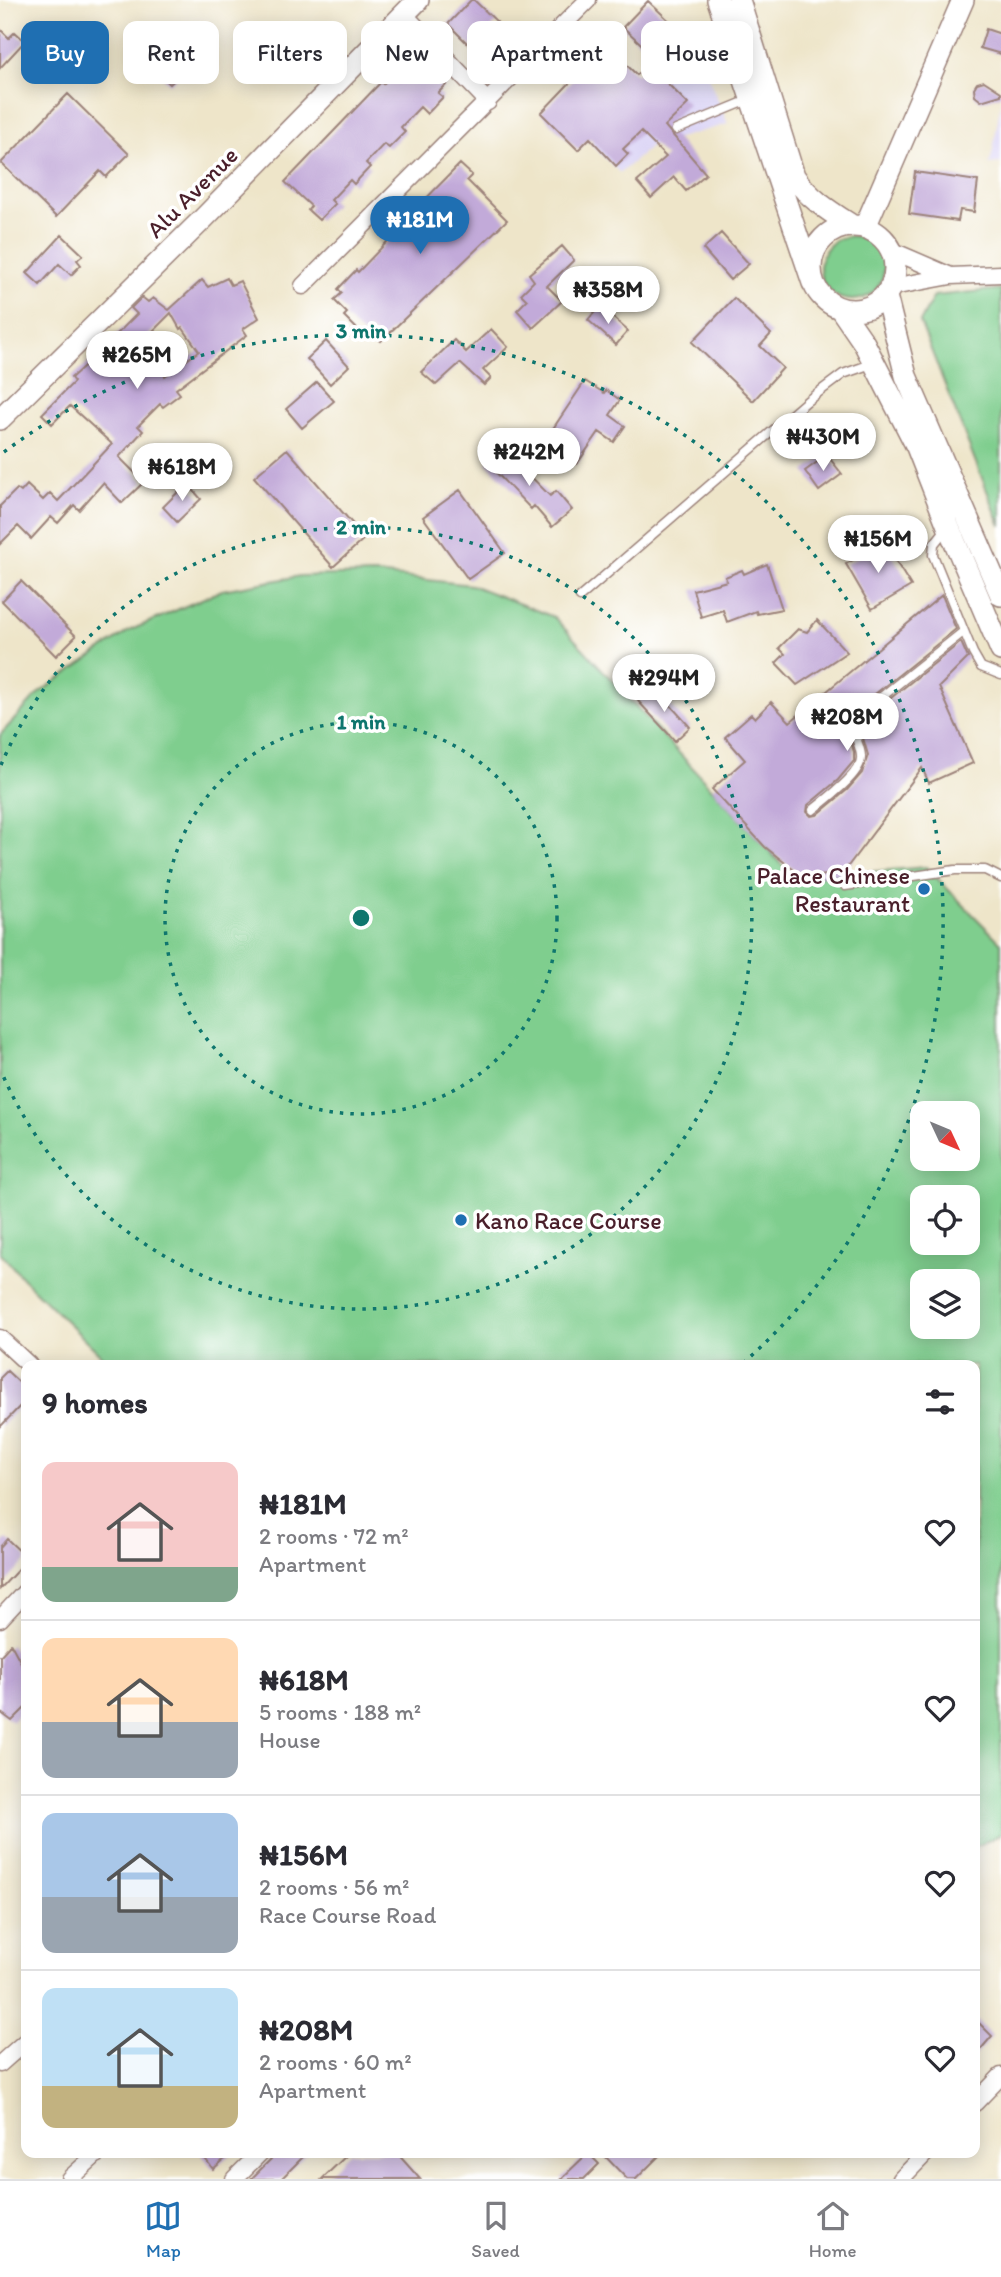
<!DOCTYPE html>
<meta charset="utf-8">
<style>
body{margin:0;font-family:Itim,sans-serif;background:#f7f7f7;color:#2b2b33;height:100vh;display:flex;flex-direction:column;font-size:26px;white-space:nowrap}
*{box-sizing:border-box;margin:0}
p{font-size:23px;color:#7c7c81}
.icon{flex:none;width:38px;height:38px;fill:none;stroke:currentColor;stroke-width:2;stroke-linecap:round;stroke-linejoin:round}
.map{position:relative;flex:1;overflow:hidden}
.details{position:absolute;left:21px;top:1360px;width:959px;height:798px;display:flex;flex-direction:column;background:#fff;border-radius:14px;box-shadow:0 4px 18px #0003}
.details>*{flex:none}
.guide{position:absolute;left:21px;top:21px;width:959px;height:63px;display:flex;gap:14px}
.needle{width:46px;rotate:134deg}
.buttons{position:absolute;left:910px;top:1101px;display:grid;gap:14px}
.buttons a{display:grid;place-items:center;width:70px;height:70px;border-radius:14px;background:#fff;box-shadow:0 4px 18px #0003;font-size:35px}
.price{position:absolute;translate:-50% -60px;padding:0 16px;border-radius:24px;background:#fff;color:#222;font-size:23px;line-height:46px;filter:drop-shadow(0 2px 4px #0008)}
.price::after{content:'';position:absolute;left:50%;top:42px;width:21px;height:16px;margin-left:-10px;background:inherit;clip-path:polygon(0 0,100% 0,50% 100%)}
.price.selected{background:#1f6fb2;color:#fff}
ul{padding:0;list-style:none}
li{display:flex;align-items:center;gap:21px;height:175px;padding:0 21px}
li+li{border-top:2px solid #e1e1e2}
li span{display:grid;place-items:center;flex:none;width:196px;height:140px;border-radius:14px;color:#555}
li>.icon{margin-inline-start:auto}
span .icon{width:84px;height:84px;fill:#fffc;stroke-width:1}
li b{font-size:30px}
h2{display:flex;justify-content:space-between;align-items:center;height:84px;padding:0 21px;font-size:30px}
.chip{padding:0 24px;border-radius:14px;background:#fff;box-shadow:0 4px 18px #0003;font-size:24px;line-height:63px}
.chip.selected{background:#1f6fb2;color:#fff}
.tab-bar{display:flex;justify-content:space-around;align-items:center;height:98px;border-top:2px solid #e1e1e2;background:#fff;font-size:19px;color:#7c7c81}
.tab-bar a{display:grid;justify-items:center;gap:4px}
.tab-bar .selected{color:#1f6fb2}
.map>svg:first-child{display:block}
</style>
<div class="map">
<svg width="1001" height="2179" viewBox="0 0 1001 2179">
<rect width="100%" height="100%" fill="#fff"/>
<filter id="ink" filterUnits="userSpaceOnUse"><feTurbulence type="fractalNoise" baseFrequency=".0143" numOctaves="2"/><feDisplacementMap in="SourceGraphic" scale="14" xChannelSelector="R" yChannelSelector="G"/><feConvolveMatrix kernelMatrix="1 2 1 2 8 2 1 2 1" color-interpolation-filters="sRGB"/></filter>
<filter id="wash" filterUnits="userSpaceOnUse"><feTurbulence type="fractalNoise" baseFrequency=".00686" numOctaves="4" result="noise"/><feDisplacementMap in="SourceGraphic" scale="28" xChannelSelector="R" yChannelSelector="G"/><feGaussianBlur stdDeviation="1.57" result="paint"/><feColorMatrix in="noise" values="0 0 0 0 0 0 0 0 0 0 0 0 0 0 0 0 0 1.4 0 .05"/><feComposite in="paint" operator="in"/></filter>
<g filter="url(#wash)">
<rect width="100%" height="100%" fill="#eee5c9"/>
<!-- built -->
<path fill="#dcd5f6" d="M696,48L728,124L653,145L620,173L591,144L691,51Z
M1001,101V163L989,164L992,155Z"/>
<!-- green -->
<path fill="#7fce8e" stroke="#64765c" stroke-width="2" fill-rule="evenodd" d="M820 268a32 32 0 1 1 64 0a32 32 0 1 1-64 0Z
M1001,289V526L920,322L934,296Z
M376,574L471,585L554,617L794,878L926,867L1001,943V1834L975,1847V1365H111L22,1278L0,1252V735L39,693L129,631L222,590L300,576ZM922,1113H968V1158H922ZM922,1197H968V1242H922ZM922,1281H968V1326H922Z"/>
<g id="blocks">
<!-- building -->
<path fill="#c2aad9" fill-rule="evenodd" d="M471,0H474L497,22L472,48L448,24Z
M648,1L693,43L659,75L688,104L665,126L706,174L686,191L674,177L651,198L637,182L666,157L641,132L623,149L628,154L616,166L590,138L578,150L541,113L606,45L637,75L655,57L623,27Z
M183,26L213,56L194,75L187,68L170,84L141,56L153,43L160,49Z
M0,29L9,38L15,32L25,41L0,68Z
M986,29L1001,34V54L980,48Z
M419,47L440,68L436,73L447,84L438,93L443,97L427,114L420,107L401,127L405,132L389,148L384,144L366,163L370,167L354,184L350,180L331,200L335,204L319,220L308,210L311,206L285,182L381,82L383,84Z
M984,81L1001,92V95L981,101L975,96L974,88L977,83Z
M68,94L129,154L106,177L100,171L56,217L1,163Z
M460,164L472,175L467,180L507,220L381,341L369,329L363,335L344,316L347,313L334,300L342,293L338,289L356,270L358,272L408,220L406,219Z
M915,172L978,181L974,212L960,210L958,221L909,214Z
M721,233L749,264L730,280L703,249Z
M62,235L83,255L77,260L81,265L71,275L59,264L40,285L27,273Z
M562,246L574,260L547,286L562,301L533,328L517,310L527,300L521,294L534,281L529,274Z
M227,278L231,285L240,281L259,318L243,329L247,335L176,389L180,394L163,407L160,404L138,426L143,431L119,457L144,482L122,503L103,483L79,510L74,505L58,523L51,517L31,539L18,526L0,544V506L17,489L21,492L27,485L43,500L50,493L58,501L112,444L70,406L52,424L42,414L74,382L71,378L91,360L107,378L129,356L112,339L137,314L131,308L142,297L148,302L153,298L169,310L202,280L208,287ZM171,313L180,329L182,327L199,351L165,376L139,345Z
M734,298L771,334L760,346L783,368L753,401L692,342Z
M600,306L628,331L616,345L588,320Z
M491,329L508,347L483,370L491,378L484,385L460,363L436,385L421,372L454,340L466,352Z
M326,341L349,366L330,384L307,359Z
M585,381L604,393L606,390L620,400L610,415L625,426L614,442L599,432L577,464L544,442Z
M317,382L334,401L302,428L286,409Z
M503,448L550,496L556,491L572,510L552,527L534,506L531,509L487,463Z
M287,449L365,538L333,567L254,477Z
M827,455L842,474L819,491L805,471Z
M187,483L201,499L177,522L163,507Z
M460,490L505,553L468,579L423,517Z
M884,542L911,586L872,609L846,564Z
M767,564L782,609L757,614L756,611L727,622L723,610L701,617L693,590L727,581L725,577L742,570L744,574Z
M21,581L76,636L56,656L2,601Z
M942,595L956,629L850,714L847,729L854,752V761L838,780L808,805L807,812L811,816L817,815L847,790L862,773L868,755L861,731V722L961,642L968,658L939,687L973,763L929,783L922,768L842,874L803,877L765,847L712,789L745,760L725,737L751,714L755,718L771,702L790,722Z
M817,620L847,652L797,685L776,663L785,654L779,648L798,629L807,632Z
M654,687L690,727L675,741L638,701Z
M7,1371L26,1389V1400L0,1427V1378Z
M7,1539L26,1557V1561L0,1589V1547Z
M11,1644L26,1672V1707L12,1721L0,1712V1656Z
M975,2019L992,2036L975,2056Z
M200,2152H233L213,2169Z
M278,2152H308L281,2179H251Z
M350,2152H396L420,2179H322Z
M601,2152H663L636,2179H627Z
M588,2153L599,2164L584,2179H561Z"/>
</g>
</g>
<g filter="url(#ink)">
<use href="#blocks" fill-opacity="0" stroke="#9c827a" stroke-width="2"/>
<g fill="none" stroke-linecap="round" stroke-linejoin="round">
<defs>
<path id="service" d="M676,130L751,99
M946,529L934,544L933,555L973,653L981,667L1001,675
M580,597L807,401L843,374L874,363
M813,810C826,799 863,773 861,756C860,742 850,733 855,718L963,632
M845,886L955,870H985L1001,878"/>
<path id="minor" d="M404,14L488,102
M893,251L951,276L1001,274
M303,286L588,0
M892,287L951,276
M0,1338L29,1365
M0,1619L26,1591
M0,2064L26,2041
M975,2103L1001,2076
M69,2179L99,2152
M234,2179L261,2152
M901,2179L927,2152"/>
<path id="tertiary" d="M718,0L813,283
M739,0L794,176C808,198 829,211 851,225
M811 268a42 42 0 1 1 84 0a42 42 0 1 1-84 0Z
M865,227L963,0
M886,296L906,376L1001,595
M840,308L864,343L917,447L948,526L1001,650
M0,419L204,218L418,0"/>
</defs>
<!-- service casing -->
<use href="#service" stroke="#9c827a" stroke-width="11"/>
<!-- minor casing -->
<use href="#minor" stroke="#9c827a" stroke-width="19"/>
<!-- tertiary casing -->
<use href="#tertiary" stroke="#9c827a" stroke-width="24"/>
<!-- service -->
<use href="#service" stroke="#fff" stroke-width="8"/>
<!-- minor -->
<use href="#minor" stroke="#fff" stroke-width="16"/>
<!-- tertiary -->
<use href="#tertiary" stroke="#fff" stroke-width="21"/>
</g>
</g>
<!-- distance rings -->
<g fill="none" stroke="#0f766e" stroke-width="3.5" stroke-dasharray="3.5 7">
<circle cx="361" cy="918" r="196"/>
<path d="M1 765A391 391 0 1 1 1 1071"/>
<path d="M4 452A587 587 0 0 1 742 1364"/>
</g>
<!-- markers -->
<g fill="#1f6fb2" stroke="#fff" stroke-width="2.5">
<circle cx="924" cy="889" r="7"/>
<circle cx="461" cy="1220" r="7"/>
</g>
<g text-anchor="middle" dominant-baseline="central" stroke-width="7" stroke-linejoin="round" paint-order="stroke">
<!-- street labels -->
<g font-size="24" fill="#4a1f2b" stroke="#fff">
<text transform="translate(192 192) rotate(-45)">Alu Avenue</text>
</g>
<!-- poi labels -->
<g font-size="24" fill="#4a1f2b" stroke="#fff" text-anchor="end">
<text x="910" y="875">Palace Chinese<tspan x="910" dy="28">Restaurant</tspan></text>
<text x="475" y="1220" text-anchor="start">Kano Race Course</text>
</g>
</g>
<circle cx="361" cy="918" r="10" fill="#0f766e" stroke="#fff" stroke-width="3.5"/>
<g font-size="21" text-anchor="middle" font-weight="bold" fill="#0f766e" stroke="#fff" stroke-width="7" stroke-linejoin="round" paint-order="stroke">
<text x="361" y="338">3 min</text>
<text x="361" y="534">2 min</text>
<text x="361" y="729">1 min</text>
</g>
</svg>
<div class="buttons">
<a><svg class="needle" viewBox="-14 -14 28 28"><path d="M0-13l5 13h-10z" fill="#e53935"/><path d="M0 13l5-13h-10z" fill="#7c7c81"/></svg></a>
<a><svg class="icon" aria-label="locate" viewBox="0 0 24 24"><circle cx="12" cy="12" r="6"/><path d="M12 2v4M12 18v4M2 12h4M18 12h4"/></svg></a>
<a><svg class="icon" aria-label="layers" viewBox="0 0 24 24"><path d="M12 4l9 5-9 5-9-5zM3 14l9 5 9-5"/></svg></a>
</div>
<b class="price selected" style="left:420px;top:256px">₦181M</b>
<b class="price" style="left:608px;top:326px">₦358M</b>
<b class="price" style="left:137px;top:391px">₦265M</b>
<b class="price" style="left:823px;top:473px">₦430M</b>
<b class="price" style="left:529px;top:488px">₦242M</b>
<b class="price" style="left:182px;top:503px">₦618M</b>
<b class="price" style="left:878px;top:575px">₦156M</b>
<b class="price" style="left:664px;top:714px">₦294M</b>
<b class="price" style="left:847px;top:753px">₦208M</b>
<div class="guide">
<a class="chip selected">Buy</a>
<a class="chip">Rent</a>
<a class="chip">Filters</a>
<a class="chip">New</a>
<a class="chip">Apartment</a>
<a class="chip">House</a>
</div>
<section class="details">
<h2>9 homes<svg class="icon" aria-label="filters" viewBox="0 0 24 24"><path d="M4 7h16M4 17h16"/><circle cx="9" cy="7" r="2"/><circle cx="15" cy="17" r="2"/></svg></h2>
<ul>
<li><span style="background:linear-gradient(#f6c9c9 75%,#7fa58c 0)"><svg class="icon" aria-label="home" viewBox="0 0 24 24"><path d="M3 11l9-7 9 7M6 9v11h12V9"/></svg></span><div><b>₦181M</b><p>2 rooms · 72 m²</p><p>Apartment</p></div><svg class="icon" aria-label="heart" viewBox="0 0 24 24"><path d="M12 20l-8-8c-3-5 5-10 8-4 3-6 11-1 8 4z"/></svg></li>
<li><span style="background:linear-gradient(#ffd9b3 60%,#9aa5b1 0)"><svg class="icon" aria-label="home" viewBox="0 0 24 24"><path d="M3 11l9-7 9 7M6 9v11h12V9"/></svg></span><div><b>₦618M</b><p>5 rooms · 188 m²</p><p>House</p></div><svg class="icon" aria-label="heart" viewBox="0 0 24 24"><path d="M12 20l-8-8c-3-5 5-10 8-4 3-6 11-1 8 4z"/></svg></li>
<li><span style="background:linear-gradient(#a9c7e8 60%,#9aa5b1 0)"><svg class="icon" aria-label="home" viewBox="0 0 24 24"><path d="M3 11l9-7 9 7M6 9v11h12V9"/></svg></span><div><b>₦156M</b><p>2 rooms · 56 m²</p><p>Race Course Road</p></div><svg class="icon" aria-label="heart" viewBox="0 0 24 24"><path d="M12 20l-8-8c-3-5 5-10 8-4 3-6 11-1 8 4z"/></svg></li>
<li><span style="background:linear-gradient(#bfe0f5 70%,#c2b280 0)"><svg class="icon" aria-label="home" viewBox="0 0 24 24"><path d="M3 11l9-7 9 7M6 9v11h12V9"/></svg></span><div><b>₦208M</b><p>2 rooms · 60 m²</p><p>Apartment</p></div><svg class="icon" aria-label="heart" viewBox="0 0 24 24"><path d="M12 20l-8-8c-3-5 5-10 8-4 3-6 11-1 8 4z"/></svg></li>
</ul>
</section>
</div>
<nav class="tab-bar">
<a class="selected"><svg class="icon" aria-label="map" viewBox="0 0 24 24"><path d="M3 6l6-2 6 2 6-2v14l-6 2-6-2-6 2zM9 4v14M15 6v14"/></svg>Map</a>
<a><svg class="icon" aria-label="saved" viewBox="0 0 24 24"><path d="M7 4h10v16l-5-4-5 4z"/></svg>Saved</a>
<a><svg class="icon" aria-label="home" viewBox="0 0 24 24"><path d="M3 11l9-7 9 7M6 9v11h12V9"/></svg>Home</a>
</nav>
